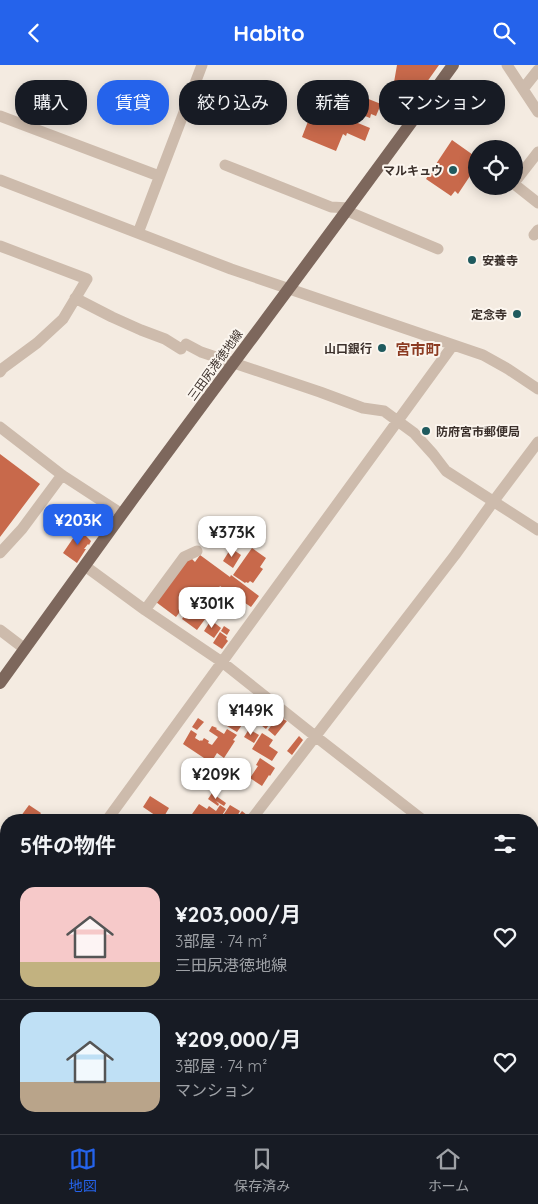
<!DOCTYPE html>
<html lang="ja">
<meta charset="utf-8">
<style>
body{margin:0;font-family:Quicksand,"Noto Sans JP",sans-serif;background:#20242c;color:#f1f3f6;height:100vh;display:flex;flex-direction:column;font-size:19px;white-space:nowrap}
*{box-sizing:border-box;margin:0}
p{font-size:16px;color:#9ea1a6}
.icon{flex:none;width:28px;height:28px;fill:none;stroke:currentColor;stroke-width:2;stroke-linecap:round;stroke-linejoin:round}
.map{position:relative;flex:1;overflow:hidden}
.drawer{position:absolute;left:0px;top:749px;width:539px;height:321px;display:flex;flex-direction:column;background:#171b24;border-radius:20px 20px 0 0;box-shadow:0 2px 12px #0003}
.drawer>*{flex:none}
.guide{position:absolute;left:15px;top:15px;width:509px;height:45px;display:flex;gap:10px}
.fabs{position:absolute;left:468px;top:75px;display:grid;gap:10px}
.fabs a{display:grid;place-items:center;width:55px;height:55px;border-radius:50%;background:#171b24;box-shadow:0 2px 12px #0003;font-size:25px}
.price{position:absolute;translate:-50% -42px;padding:0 11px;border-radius:10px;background:#fff;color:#222;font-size:16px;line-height:32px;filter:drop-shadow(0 1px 2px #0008)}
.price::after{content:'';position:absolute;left:50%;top:30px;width:15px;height:11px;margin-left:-8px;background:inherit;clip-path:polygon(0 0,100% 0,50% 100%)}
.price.selected{background:#2563eb;color:#fff}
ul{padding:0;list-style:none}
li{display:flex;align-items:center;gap:15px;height:125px;padding:0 20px}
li+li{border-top:1px solid #363941}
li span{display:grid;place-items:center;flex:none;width:140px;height:100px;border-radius:15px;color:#555}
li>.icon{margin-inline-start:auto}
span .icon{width:60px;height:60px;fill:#fffc;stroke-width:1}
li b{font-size:21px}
h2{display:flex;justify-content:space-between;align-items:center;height:60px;padding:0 20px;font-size:21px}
.pill{padding:0 18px;border-radius:20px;background:#171b24;box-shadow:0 2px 12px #0003;font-size:18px;line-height:45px}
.pill.selected{background:#2563eb;color:#fff}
header{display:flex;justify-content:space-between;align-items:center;height:65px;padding:0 20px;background:#2563eb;color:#fff;font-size:22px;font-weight:700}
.dock{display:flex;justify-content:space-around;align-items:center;height:70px;border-top:1px solid #363941;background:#171b24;font-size:14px;color:#9ea1a6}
.dock a{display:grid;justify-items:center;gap:2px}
.dock .selected{color:#2563eb}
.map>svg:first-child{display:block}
</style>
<header><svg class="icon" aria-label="back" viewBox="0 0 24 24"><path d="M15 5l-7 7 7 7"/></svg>Habito<svg class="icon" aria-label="search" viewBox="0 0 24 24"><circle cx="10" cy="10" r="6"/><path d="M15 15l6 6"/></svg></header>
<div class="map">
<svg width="538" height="1069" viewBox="0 0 538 1069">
<rect width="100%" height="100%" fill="#f4ebe1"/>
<!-- building -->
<path fill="#c8694b" d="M397,0H439L407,45L389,31L393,23Z
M331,19L381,39L376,51L371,49L370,53L360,49L358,53L354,51L353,53L341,48L339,54L352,59L353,56L370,63L365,76L347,68L346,71L343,69L336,86L302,72L312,46L314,47L315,44L322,46L324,41H322Z
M452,75L476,92V102L458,129L455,126L451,131L426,114Z
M0,389L40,419L0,472Z
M82,464L89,468L86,471L91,476L89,480L88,479L84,484H86L77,498L63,488L78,466L80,467Z
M231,483L241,490L233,503L223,496Z
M252,483L266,493L260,502L263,504L253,518L250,516L248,518L246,517L245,518L233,510Z
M200,490L230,512L231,510L259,531L251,542L220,521L212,533L198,523L176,552L156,537L187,495L192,494L195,497Z
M221,524L244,540L240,546L237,545L234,550L213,536Z
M193,538L208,550L197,565L182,554Z
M211,555L221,563L214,573L204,566Z
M224,561L230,565L227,570L221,566Z
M220,567L227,572L226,574L228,576L222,584L213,578Z
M242,629L256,640L250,649L236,639Z
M265,646L274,653L266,664L257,657Z
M229,648L244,657L237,667L222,658Z
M280,648L285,652L283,654L287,656L275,671L268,665Z
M198,653L204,657L197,665L192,662Z
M212,661L217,663L216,664L224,669L227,664L237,670L233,675L235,676L224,693L217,688L207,704L200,699L204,693L183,679L191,665L197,669L195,673L200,676L201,675L202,676L204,673L209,676L208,678L212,680L218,672L209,666Z
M249,664L259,670L254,678L244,672Z
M262,668L273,675L269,681L278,687L272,696L252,684Z
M299,671L303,675L292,690L287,686Z
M260,693L275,703L270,711L269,710L262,721L250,713L258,701L256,700Z
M212,728L226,738L224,741L216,736L219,739L218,741L208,734Z
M150,731L169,743L162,755L143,742Z
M199,739L207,744L209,741L216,746L220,740L226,744L219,755H211L203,750L200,755H195L190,752Z
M29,740L41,748L36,755H18Z
M230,740L240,746L235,755H228L225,753L224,755H220Z
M242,746L248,751L245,755L239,750Z
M0,799L6,804V810L0,818Z
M6,900V918L0,914V908Z
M0,1004L6,1008V1011L0,1019Z
M6,1017V1064H10L6,1069L0,1065V1026Z
M147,1064H210L216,1069H147L145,1067Z
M275,1064H296L303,1069H281Z"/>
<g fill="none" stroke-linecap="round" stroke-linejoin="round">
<!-- minor -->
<path stroke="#cdbbac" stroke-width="11" d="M507,0L538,47
M523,24L538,5
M0,51L159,111
M225,100L331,142L349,143
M0,115L231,204L483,290L508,304L538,324
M514,118L538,87
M514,119L538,138
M347,146L438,184
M138,168L202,0
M534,170L538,165
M0,181L87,214L63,254L37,278L3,303L0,307
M75,233L112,252L141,265L165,274L181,284
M186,279L201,287L320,327L363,343L384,346L414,368L433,389L446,406L538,465
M0,362L62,410L122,449
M0,488L22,464L62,410
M85,501L145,545L222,597L315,671L423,755
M145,545L184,492L197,486
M0,565L25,584
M107,755L453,280
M251,755L455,490L493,437L538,377
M0,775L6,780
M532,785L538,777
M532,831L538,835
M0,896L6,888
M0,991L6,997
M532,1012L538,1016
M532,1031L538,1025
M85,1064L90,1069
M351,1064L358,1069
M0,1068L1,1069
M11,1069L15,1064
M126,1069L130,1064
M330,1069L334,1064
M500,1069L504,1064"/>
<!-- major -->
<path stroke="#7d675c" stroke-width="12" d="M0,618C41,562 81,505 122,449C232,299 344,151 453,0"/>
</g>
<!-- markers -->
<g fill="#1f5a5e" stroke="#fbf5ee" stroke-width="2">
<circle cx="453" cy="105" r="5"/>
<circle cx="472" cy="195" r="5"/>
<circle cx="517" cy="249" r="5"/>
<circle cx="382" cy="283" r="5"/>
<circle cx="426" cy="366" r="5"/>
</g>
<g text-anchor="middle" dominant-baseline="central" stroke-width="4" stroke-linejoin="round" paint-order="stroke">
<!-- poi labels -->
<g font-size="12" font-weight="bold" fill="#3b302b" stroke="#fbf5ee" text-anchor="end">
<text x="443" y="105">マルキュウ</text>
<text x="482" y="195" text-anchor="start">安養寺</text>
<text x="507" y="249">定念寺</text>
<text x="372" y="283">山口銀行</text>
<text x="436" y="366" text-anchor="start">防府宮市郵便局</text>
</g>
<!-- street labels -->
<g font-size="12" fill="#3b302b" stroke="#fbf5ee">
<text transform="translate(215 300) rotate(-54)">三田尻港徳地線</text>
</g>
<!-- quarter labels -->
<g font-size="15" font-weight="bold" fill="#8c3b22" stroke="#fbf5ee">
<text x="418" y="284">宮市町</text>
</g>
</g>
</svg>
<div class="fabs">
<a><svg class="icon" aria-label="locate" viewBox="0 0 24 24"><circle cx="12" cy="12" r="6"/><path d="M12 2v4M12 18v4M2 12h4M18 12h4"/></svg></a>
</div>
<b class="price selected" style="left:78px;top:481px">¥203K</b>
<b class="price" style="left:232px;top:493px">¥373K</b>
<b class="price" style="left:212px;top:564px">¥301K</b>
<b class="price" style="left:251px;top:671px">¥149K</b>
<b class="price" style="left:216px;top:735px">¥209K</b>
<div class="guide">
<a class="pill">購入</a>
<a class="pill selected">賃貸</a>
<a class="pill">絞り込み</a>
<a class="pill">新着</a>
<a class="pill">マンション</a>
</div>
<section class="drawer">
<h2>5件の物件<svg class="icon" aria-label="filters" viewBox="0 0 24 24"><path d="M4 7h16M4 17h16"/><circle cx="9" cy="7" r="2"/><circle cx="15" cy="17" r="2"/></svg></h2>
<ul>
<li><span style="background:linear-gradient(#f6c9c9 75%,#c2b280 0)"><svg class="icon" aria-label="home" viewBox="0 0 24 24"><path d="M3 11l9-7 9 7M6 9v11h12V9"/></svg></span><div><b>¥203,000/月</b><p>3部屋 · 74 m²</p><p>三田尻港徳地線</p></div><svg class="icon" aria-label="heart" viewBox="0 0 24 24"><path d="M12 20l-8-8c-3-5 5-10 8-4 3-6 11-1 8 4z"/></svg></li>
<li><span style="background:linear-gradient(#bfe0f5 70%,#b9a48a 0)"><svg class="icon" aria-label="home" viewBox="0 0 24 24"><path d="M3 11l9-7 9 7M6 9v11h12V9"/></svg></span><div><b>¥209,000/月</b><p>3部屋 · 74 m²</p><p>マンション</p></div><svg class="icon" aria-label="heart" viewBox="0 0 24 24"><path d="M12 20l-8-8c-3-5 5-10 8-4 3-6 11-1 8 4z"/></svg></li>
</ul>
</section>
</div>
<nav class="dock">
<a class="selected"><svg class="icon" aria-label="map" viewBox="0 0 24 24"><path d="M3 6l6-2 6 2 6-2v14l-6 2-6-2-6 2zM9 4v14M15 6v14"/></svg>地図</a>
<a><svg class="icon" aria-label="saved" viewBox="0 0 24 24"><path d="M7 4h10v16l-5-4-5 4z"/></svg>保存済み</a>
<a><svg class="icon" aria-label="home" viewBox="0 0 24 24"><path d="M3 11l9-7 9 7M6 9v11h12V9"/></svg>ホーム</a>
</nav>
